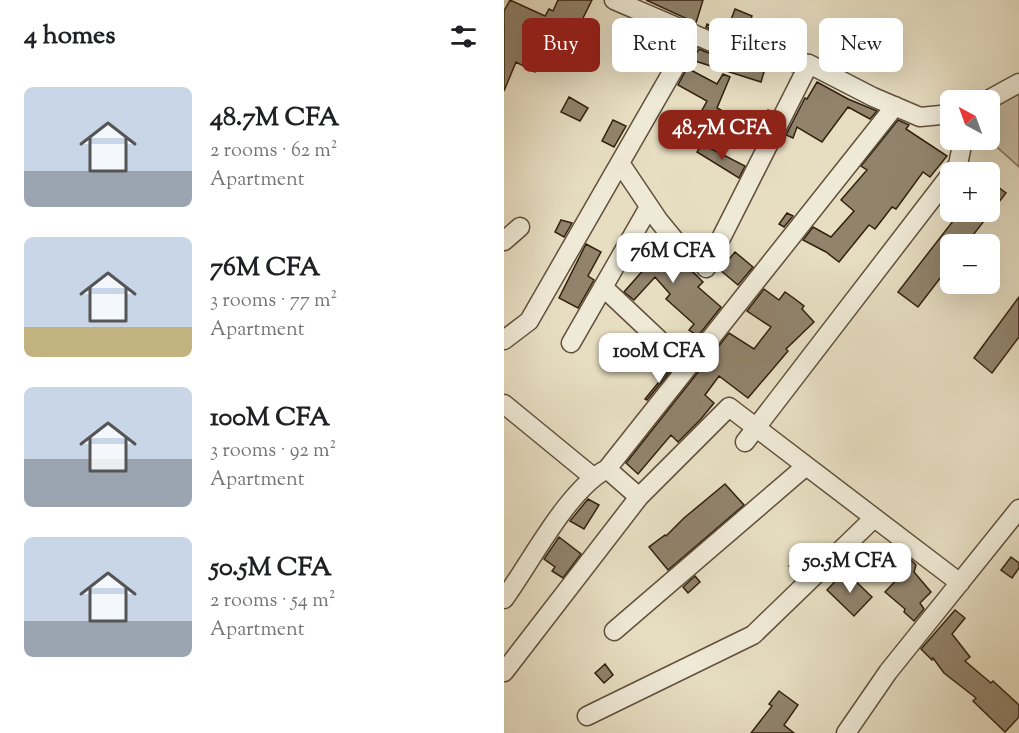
<!DOCTYPE html>
<meta charset="utf-8">
<style>
body{margin:0;font-family:"Sorts Mill Goudy",serif;background:#f6f6f6;color:#202124;height:100vh;display:flex;flex-direction:column;font-size:22px;white-space:nowrap}
*{box-sizing:border-box;margin:0}
p{font-size:20px;color:#757577}
.icon{flex:none;width:33px;height:33px;fill:none;stroke:currentColor;stroke-width:2;stroke-linecap:round;stroke-linejoin:round}
.map{position:relative;flex:1;overflow:hidden}
.panel{display:flex;flex-direction:column;background:#fff;width:504px}
.panel>*{flex:none}
.guide{position:absolute;left:18px;top:18px;width:406px;height:54px;display:flex;gap:12px}
.needle{width:39px;rotate:319deg}
.fabs{position:absolute;left:436px;top:90px;display:grid;gap:12px}
.fabs a{display:grid;place-items:center;width:60px;height:60px;border-radius:9px;background:#fff;box-shadow:0 6px 24px #0002;font-size:30px}
.price{position:absolute;translate:-50% -51px;padding:0 14px;border-radius:12px;background:#fff;color:#222;font-size:20px;line-height:39px;filter:drop-shadow(0 2px 3px #0008)}
.price::after{content:'';position:absolute;left:50%;top:36px;width:18px;height:14px;margin-left:-9px;background:inherit;clip-path:polygon(0 0,100% 0,50% 100%)}
.price.current{background:#8f2418;color:#fff}
ul{padding:0;list-style:none}
li{display:flex;align-items:center;gap:18px;height:150px;padding:0 24px}
li span{display:grid;place-items:center;flex:none;width:168px;height:120px;border-radius:9px;color:#555}
li>.icon{margin-inline-start:auto}
span .icon{width:72px;height:72px;fill:#fffc;stroke-width:1}
li b{font-size:26px}
h2{display:flex;justify-content:space-between;align-items:center;height:72px;padding:0 24px;font-size:26px}
.chip{padding:0 21px;border-radius:9px;background:#fff;box-shadow:0 6px 24px #0002;font-size:21px;line-height:54px}
.chip.current{background:#8f2418;color:#fff}
main{display:flex;flex:1;min-height:0}
.map>svg:first-child{display:block}
</style>
<main>
<section class="panel">
<h2>4 homes<svg class="icon" aria-label="filters" viewBox="0 0 24 24"><path d="M4 7h16M4 17h16"/><circle cx="9" cy="7" r="2"/><circle cx="15" cy="17" r="2"/></svg></h2>
<ul>
<li><span style="background:linear-gradient(#c9d6e8 70%,#9aa5b1 0)"><svg class="icon" aria-label="home" viewBox="0 0 24 24"><path d="M3 11l9-7 9 7M6 9v11h12V9"/></svg></span><div><b>48.7M CFA</b><p>2 rooms · 62 m²</p><p>Apartment</p></div></li>
<li><span style="background:linear-gradient(#c9d6e8 75%,#c2b280 0)"><svg class="icon" aria-label="home" viewBox="0 0 24 24"><path d="M3 11l9-7 9 7M6 9v11h12V9"/></svg></span><div><b>76M CFA</b><p>3 rooms · 77 m²</p><p>Apartment</p></div></li>
<li><span style="background:linear-gradient(#c9d6e8 60%,#9aa5b1 0)"><svg class="icon" aria-label="home" viewBox="0 0 24 24"><path d="M3 11l9-7 9 7M6 9v11h12V9"/></svg></span><div><b>100M CFA</b><p>3 rooms · 92 m²</p><p>Apartment</p></div></li>
<li><span style="background:linear-gradient(#c9d6e8 70%,#9aa5b1 0)"><svg class="icon" aria-label="home" viewBox="0 0 24 24"><path d="M3 11l9-7 9 7M6 9v11h12V9"/></svg></span><div><b>50.5M CFA</b><p>2 rooms · 54 m²</p><p>Apartment</p></div></li>
</ul>
</section>
<div class="map">
<svg width="515" height="733" viewBox="0 0 515 733">
<rect width="100%" height="100%" fill="#e7dec2"/>
<filter id="stains"><feTurbulence type="fractalNoise" baseFrequency=".00333" numOctaves="4"/><feColorMatrix values="0 0 0 0 .2 0 0 0 0 .09 0 0 0 0 .02 0 0 0 .5 -.17"/></filter>
<radialGradient id="worn" r=".72"><stop offset=".6" stop-color="#630" stop-opacity="0"/><stop offset="1" stop-color="#630" stop-opacity=".3"/></radialGradient>
<!-- green -->
<path fill="#c8bea4" stroke="#7e705a" stroke-width="1.5" d="M515,74V167L485,140L486,106Z"/>
<!-- building -->
<path fill="#91836c" stroke="#33210f" stroke-width="1.5" d="M6,0L41,16L45,9L49,11L54,0H88L65,46L49,37L31,72L12,62L0,91V11Z
M142,0H199L192,23Z
M231,9L248,16L238,43L202,27L203,24L222,33Z
M195,49L234,65L260,72L257,82L188,60Z
M183,68L213,84L219,74L226,77L213,108L217,110L211,122L196,114L203,101L174,85Z
M313,82L344,99L373,111L366,119L344,107L318,142L293,127L289,138L282,135L301,98L303,99Z
M65,97L84,108L76,121L57,112Z
M264,110L268,112L262,125L257,123Z
M109,120L122,126L110,147L98,141Z
M394,120L405,125L402,129L443,156L426,177L419,172L392,209L388,207L371,229L365,225L335,262L322,252L299,240L309,227L327,237L350,211L337,200L363,170L357,166Z
M198,144L241,166L235,178L193,152Z
M486,181L502,193L462,244H447V264L414,307L394,292L456,212H486Z
M283,213L289,216L280,227L275,224Z
M57,220L68,223L60,237L51,232Z
M142,235L157,241L180,269L189,272L199,282L194,287L217,307L194,336L185,330L190,324L162,299L166,294L151,277L130,300L120,292L142,267L128,260Z
M82,244L97,252L84,276L90,280L74,308L55,298Z
M231,252L249,267L234,285L216,270Z
M260,289L275,300L281,292L291,299L300,306L298,309L310,322L282,349L284,351L244,398L215,376L201,395L210,403L196,420L174,442L167,435L134,474L122,463L225,333L250,349L267,327L243,311Z
M515,297V337L488,373L470,358Z
M139,340L149,350L144,355L134,346Z
M167,367L169,368L143,400L141,399Z
M221,484L240,505L164,570L145,547L161,535L162,536L180,518Z
M84,499L95,505L80,529L66,521Z
M55,537L77,554L59,578L48,571L51,567L40,559Z
M301,551L310,560L294,576L285,566Z
M507,557L515,563V568L508,578L497,570Z
M406,559L412,565L410,572L427,592L416,603L420,609L410,621L400,612L401,609L381,592L401,571L396,566Z
M341,571L368,597L350,616L323,590Z
M191,576L196,582L184,593L179,587Z
M451,610L461,618L448,634L466,657L461,661L487,683L489,681L515,705V717L501,732L469,701L472,698L440,673L429,658L428,660L417,649Z
M101,664L109,675L100,683L91,673Z
M275,691L294,705L280,725L290,733H247L268,706L265,704Z"/>
<g fill="none" stroke-linecap="round" stroke-linejoin="round">
<defs>
<path id="street" d="M110,0L238,55L305,64L369,97L416,117L447,114
M484,100L515,83
M116,163L155,221L188,261
M448,172L454,165L459,140
M0,241L16,227
M202,268L305,64
M99,287L184,367
M0,340L25,321L190,34
M67,343L145,207
M0,404L89,477
M241,442L447,174
M103,469L135,497
M0,599C27,562 64,489 103,469L391,106
M110,631L302,466
M0,672L135,497L225,407L456,583
M83,716L249,635L369,519
M342,733L384,672L515,509"/>
</defs>
<!-- street casing -->
<use href="#street" stroke="#60503c" stroke-width="21"/>
<!-- street -->
<use href="#street" stroke="#efead7" stroke-width="18"/>
</g>
<rect width="100%" height="100%" filter="url(#stains)"/>
<rect width="100%" height="100%" fill="url(#worn)"/>
</svg>
<div class="fabs">
<a><svg class="needle" viewBox="-14 -14 28 28"><path d="M0-13l5 13h-10z" fill="#e53935"/><path d="M0 13l5-13h-10z" fill="#757577"/></svg></a>
<a>+</a>
<a>−</a>
</div>
<b class="price current" style="left:218px;top:161px">48.7M CFA</b>
<b class="price" style="left:169px;top:284px">76M CFA</b>
<b class="price" style="left:155px;top:384px">100M CFA</b>
<b class="price" style="left:346px;top:594px">50.5M CFA</b>
<div class="guide">
<a class="chip current">Buy</a>
<a class="chip">Rent</a>
<a class="chip">Filters</a>
<a class="chip">New</a>
</div>
</div>
</main>
